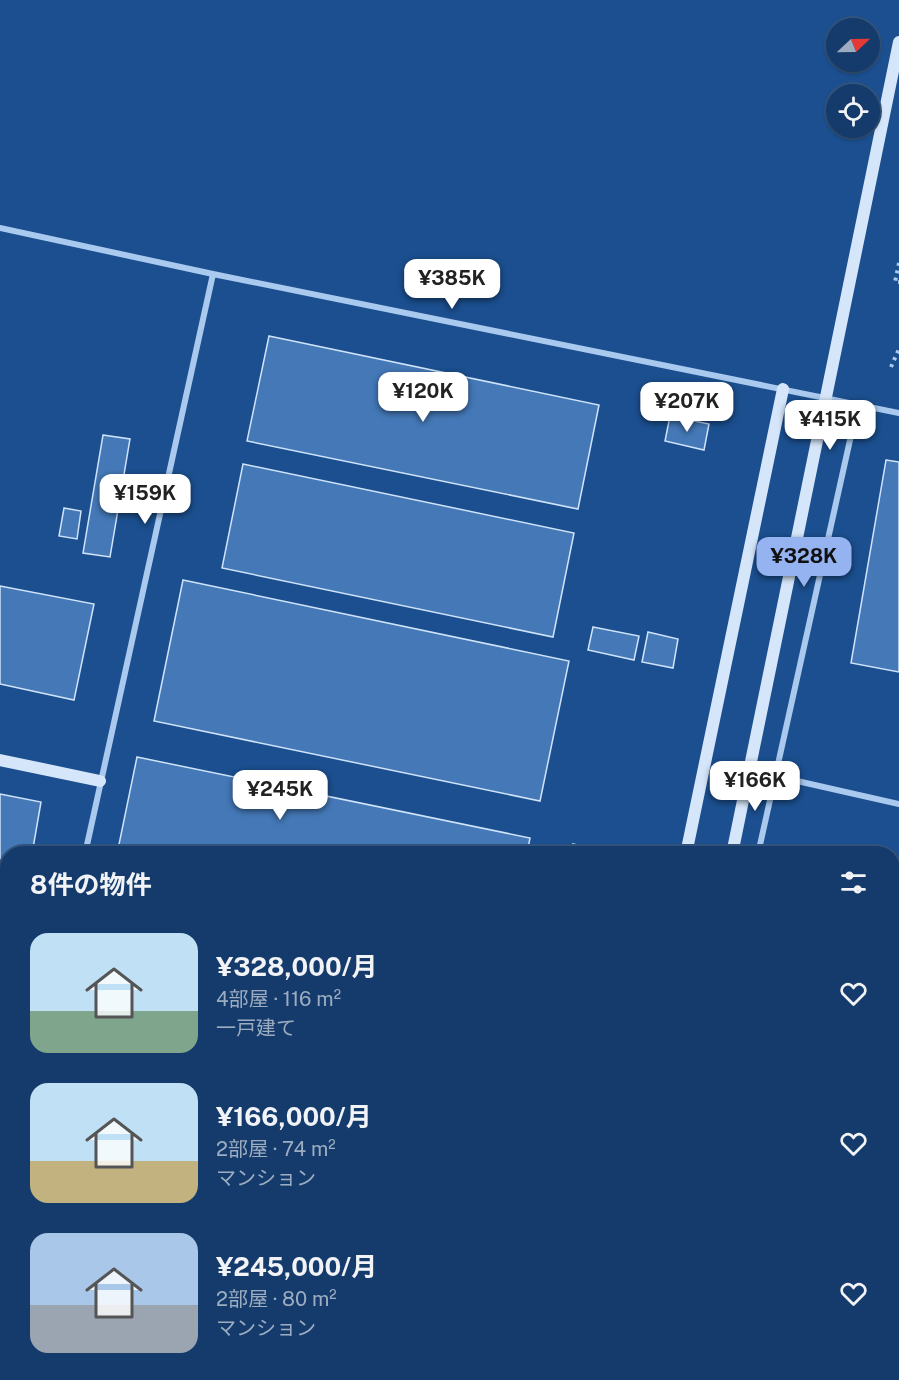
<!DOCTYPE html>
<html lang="ja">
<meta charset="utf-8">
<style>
body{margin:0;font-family:"Public Sans","Noto Sans JP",sans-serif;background:#1d4271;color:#f1f3f6;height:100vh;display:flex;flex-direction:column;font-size:22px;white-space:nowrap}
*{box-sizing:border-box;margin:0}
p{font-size:20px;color:#9dadc1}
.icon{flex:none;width:33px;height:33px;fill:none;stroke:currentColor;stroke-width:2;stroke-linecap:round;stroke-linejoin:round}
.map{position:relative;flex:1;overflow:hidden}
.details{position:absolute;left:0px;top:846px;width:900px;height:534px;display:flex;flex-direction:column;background:#143b6b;border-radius:24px 24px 0 0;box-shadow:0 2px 4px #0004,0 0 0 2px #33557e}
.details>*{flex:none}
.needle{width:39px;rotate:68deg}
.buttons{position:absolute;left:826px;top:18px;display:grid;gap:12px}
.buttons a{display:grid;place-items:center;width:54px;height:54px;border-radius:50%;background:#143b6b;box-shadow:0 2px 4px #0004,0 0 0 2px #33557e;font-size:30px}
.price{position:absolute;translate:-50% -51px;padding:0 14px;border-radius:12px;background:#fff;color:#222;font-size:20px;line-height:39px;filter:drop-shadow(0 2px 3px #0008)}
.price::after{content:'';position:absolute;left:50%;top:36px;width:18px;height:14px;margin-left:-9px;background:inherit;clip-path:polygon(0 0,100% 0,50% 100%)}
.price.active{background:#95b2f1;color:#111}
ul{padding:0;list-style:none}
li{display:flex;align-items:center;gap:18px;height:150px;padding:0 30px}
li span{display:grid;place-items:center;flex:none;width:168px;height:120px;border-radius:18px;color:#555}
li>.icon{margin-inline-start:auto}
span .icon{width:72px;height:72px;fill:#fffc;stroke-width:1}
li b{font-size:26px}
h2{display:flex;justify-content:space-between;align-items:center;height:72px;padding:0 30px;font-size:26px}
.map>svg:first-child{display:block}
</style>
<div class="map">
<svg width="899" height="1380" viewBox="0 0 899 1380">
<rect width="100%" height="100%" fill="#1b4f8f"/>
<!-- building -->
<path fill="#4478b7" stroke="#cfe3fa" stroke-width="1.5" d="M269,336L599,405L578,509L247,441Z
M670,416L709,424L704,450L665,441Z
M103,435L130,439L110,557L83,553Z
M886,460L899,462V672L851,663Z
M243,464L574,533L553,637L222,568Z
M64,508L81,511L77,539L59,536Z
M183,580L569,661L540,801L154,721Z
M0,586L94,604L74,700L0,684Z
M593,627L639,636L634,660L588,650Z
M648,632L678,639L673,668L642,662Z
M137,757L530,838L527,854H117Z
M0,794L41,802L32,854H8V871L0,869Z
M573,844L618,854H571Z
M0,995L8,996V1046L5,1063L0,1062Z
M892,1170L899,1171V1330L892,1329Z
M326,1372H367L366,1380Z
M391,1372H425L424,1379Z
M757,1372H872L871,1380H795Z"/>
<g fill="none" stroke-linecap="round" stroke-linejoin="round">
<!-- path -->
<path stroke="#a9c9ee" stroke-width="4" stroke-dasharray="3 4.5" stroke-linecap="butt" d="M899,263L895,282H899
M891,367L899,349"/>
<!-- street -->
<path stroke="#a9c9ee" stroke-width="6" d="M0,228L213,274L899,413
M775,776L899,804
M85,854L213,274
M758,854L858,404
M0,1257L8,1222
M635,1380L637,1372
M656,1380L657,1372"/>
<!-- secondary -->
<path stroke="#d6e6fa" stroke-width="12" d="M0,760L100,781
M686,854L783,389
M0,1367L8,1369
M24,1372L59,1380
M576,1380L578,1372"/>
<!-- secondary-bridge -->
<path stroke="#d6e6fa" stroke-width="12" d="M732,854L899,42"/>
</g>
</svg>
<div class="buttons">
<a><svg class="needle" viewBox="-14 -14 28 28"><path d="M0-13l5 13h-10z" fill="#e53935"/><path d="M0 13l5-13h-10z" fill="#9dadc1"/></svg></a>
<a><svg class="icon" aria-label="locate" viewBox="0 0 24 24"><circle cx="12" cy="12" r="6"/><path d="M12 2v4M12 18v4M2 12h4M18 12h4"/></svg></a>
</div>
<b class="price" style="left:452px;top:310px">¥385K</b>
<b class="price" style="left:423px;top:423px">¥120K</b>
<b class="price" style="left:687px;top:433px">¥207K</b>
<b class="price" style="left:830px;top:451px">¥415K</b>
<b class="price" style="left:145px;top:525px">¥159K</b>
<b class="price active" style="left:804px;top:588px">¥328K</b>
<b class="price" style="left:755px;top:812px">¥166K</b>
<b class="price" style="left:280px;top:821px">¥245K</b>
<section class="details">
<h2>8件の物件<svg class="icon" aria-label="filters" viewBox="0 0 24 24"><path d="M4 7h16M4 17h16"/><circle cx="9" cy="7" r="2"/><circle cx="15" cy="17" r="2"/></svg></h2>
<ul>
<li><span style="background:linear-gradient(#bfe0f5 65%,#7fa58c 0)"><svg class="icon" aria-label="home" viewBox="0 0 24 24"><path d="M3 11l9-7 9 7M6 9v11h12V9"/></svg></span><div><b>¥328,000/月</b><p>4部屋 · 116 m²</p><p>一戸建て</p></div><svg class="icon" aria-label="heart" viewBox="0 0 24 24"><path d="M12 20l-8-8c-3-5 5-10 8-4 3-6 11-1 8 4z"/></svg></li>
<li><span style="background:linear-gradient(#bfe0f5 65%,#c2b280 0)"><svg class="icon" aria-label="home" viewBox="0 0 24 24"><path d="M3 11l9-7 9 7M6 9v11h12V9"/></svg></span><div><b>¥166,000/月</b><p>2部屋 · 74 m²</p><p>マンション</p></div><svg class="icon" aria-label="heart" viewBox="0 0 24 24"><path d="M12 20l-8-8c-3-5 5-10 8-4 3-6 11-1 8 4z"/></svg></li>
<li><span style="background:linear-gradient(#a9c7e8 60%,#9aa5b1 0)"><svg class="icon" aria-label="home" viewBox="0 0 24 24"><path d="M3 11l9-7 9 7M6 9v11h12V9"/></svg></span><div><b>¥245,000/月</b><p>2部屋 · 80 m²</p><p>マンション</p></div><svg class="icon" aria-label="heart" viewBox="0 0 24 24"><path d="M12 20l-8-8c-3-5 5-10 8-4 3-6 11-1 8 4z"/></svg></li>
</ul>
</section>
</div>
